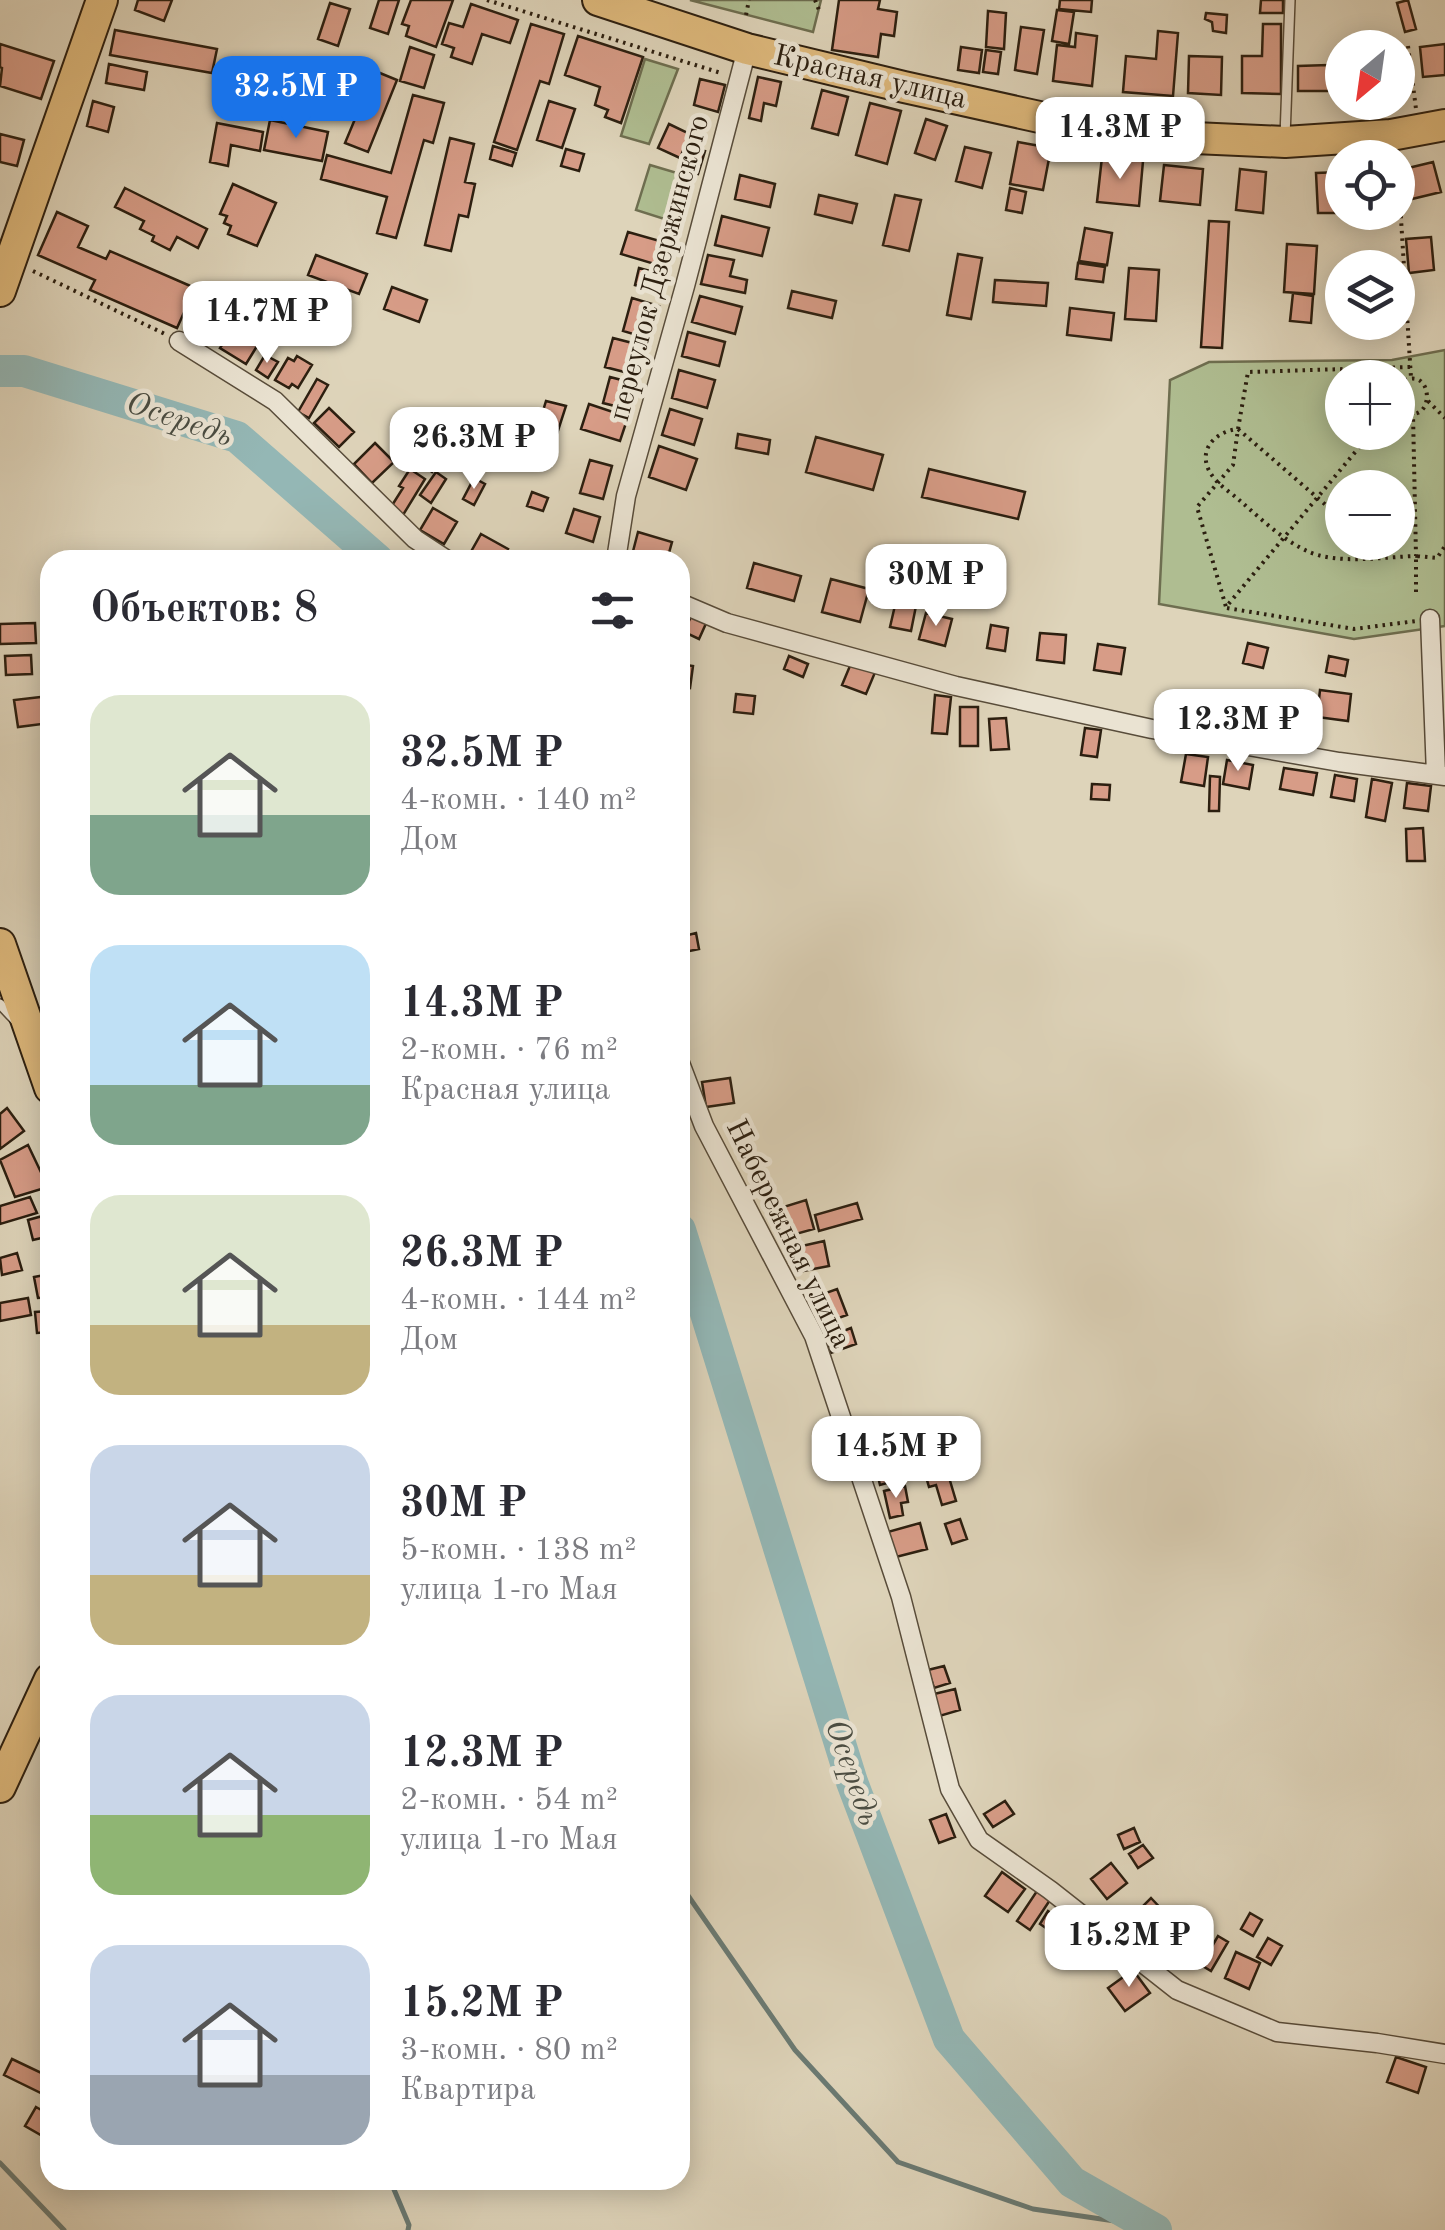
<!DOCTYPE html>
<html lang="ru">
<meta charset="utf-8">
<style>
body{margin:0;font-family:"Old Standard TT",serif;background:#f2f2f3;color:#2b2b33;height:100vh;display:flex;flex-direction:column;font-size:38px;white-space:nowrap}
*{box-sizing:border-box;margin:0}
p{font-size:32px;color:#7c7c81}
.icon{flex:none;width:55px;height:55px;fill:none;stroke:currentColor;stroke-width:2;stroke-linecap:round;stroke-linejoin:round}
.map{position:relative;flex:1;overflow:hidden}
.details{position:absolute;left:40px;top:550px;width:650px;height:1640px;display:flex;flex-direction:column;background:#fff;border-radius:30px;box-shadow:0 5px 25px #0003}
.details>*{flex:none}
.needle{width:65px;rotate:209deg}
.tools{position:absolute;left:1325px;top:30px;display:grid;gap:20px}
.tools a{display:grid;place-items:center;width:90px;height:90px;border-radius:50%;background:#fff;box-shadow:0 5px 25px #0003;font-size:50px}
.price{position:absolute;translate:-50% -85px;padding:0 22px;border-radius:20px;background:#fff;color:#222;font-size:32px;line-height:65px;filter:drop-shadow(0 2px 5px #0008)}
.price::after{content:'';position:absolute;left:50%;top:60px;width:30px;height:22px;margin-left:-15px;background:inherit;clip-path:polygon(0 0,100% 0,50% 100%)}
.price.on{background:#1a73e8;color:#fff}
ul{padding:0;list-style:none}
li{display:flex;align-items:center;gap:30px;height:250px;padding:0 50px}
li span{display:grid;place-items:center;flex:none;width:280px;height:200px;border-radius:30px;color:#555}
li>.icon{margin-inline-start:auto}
span .icon{width:120px;height:120px;fill:#fffc;stroke-width:1}
li b{font-size:42px}
h2{display:flex;justify-content:space-between;align-items:center;height:120px;padding:0 50px;font-size:42px}
.map>svg:first-child{display:block}
</style>
<div class="map">
<svg width="1445" height="2230" viewBox="0 0 1445 2230">
<rect width="100%" height="100%" fill="#ded4ba"/>
<filter id="stains"><feTurbulence type="fractalNoise" baseFrequency=".002" numOctaves="4"/><feColorMatrix values="0 0 0 0 .2 0 0 0 0 .09 0 0 0 0 .02 0 0 0 .5 -.17"/></filter>
<radialGradient id="worn" r=".72"><stop offset=".6" stop-color="#630" stop-opacity="0"/><stop offset="1" stop-color="#630" stop-opacity=".3"/></radialGradient>
<!-- green -->
<path fill="#afbd91" stroke="#6e6e50" stroke-width="2.5" fill-rule="evenodd" d="M690,0H821L813,32Z
M645,59L678,69L649,144L621,136Z
M650,165L694,178L680,224L636,210Z
M1445,350V626L1354,639L1159,604L1170,380L1209,362L1392,360ZM1342,378H1398V432H1342ZM1342,488H1398V542H1342Z"/>
<g fill="none" stroke-linecap="round" stroke-linejoin="round">
<!-- stream -->
<path stroke="#6a7a73" stroke-width="5" d="M680,1884L795,2050L898,2162L1033,2209L1149,2226
M0,2163L64,2230
M390,2180L409,2225L408,2230"/>
<!-- river -->
<path stroke="#94b7b5" stroke-width="32" d="M0,371H24L237,437L378,560
M680,1230L852,1782L949,2039L1072,2182L1156,2230"/>
</g>
<!-- building -->
<path fill="#d79c87" stroke="#2c1f10" stroke-width="2.5" d="M138,0H172L164,21L135,10Z
M379,0H399L388,34L370,28Z
M411,0H453L436,47L406,36L409,26L402,24Z
M839,0H880L878,9L897,12L894,36L881,34L878,57L832,50Z
M1060,0H1092L1091,12L1059,9Z
M1261,0H1283V13H1260Z
M1408,0L1416,29L1405,32L1397,3Z
M330,3L350,9L338,46L318,39Z
M471,4L518,20L510,43L482,34L472,64L451,57L454,48L442,44L449,23L463,27Z
M1057,10L1074,12L1069,44L1052,41Z
M988,11L1006,13L1004,49L986,47Z
M1206,13L1227,15L1226,33L1213,31L1212,22L1205,19Z
M531,24L564,34L549,84L540,81L517,150L494,142Z
M1263,24H1281V94L1242,93V56H1262Z
M1021,27L1044,30L1037,74L1015,70Z
M115,30L217,49L212,73L110,55Z
M1158,31L1178,33L1173,96L1123,92L1126,56L1156,59Z
M1076,33L1097,36L1092,86L1053,81L1057,45L1075,47Z
M578,36L643,57L621,123L605,117L608,110L595,105L600,87L565,75Z
M0,44L54,61L41,99L0,86L2,68L0,67Z
M1445,44V75L1423,77L1420,47Z
M410,47L434,55L424,88L400,81Z
M961,47L982,50L979,73L958,70Z
M986,50L1001,52L998,74L983,72Z
M1189,56L1222,57L1221,95L1188,93Z
M109,64L147,72L144,90L106,83Z
M1328,65L1329,91H1298V66Z
M375,71L397,80L368,152L345,143Z
M758,77L781,82L776,106L764,103L761,121L749,118Z
M700,79L725,85L718,112L694,105Z
M822,90L848,97L838,135L812,128Z
M413,95L444,103L433,143L424,140L396,238L377,233L387,197L321,179L327,155L391,173Z
M93,101L114,107L108,132L87,126Z
M549,101L575,109L562,148L537,140Z
M870,103L901,111L887,164L856,155Z
M926,119L947,126L935,160L915,153Z
M270,120L328,132L322,161L264,150Z
M217,123L263,132L260,151L231,145L228,166L210,162Z
M669,124L690,134L680,158L658,148Z
M0,134L24,140L17,166L0,162Z
M450,138L474,144L465,182L475,184L468,217L459,215L451,251L425,245Z
M1018,142L1051,148L1043,190L1010,184Z
M493,146L516,153L512,166L490,159Z
M692,147L705,151L698,174L686,171Z
M965,147L991,153L982,188L956,181Z
M566,149L584,154L579,171L561,166Z
M1102,157L1143,161L1139,206L1097,202Z
M1433,162L1441,192L1408,200L1400,170Z
M1164,165L1203,169L1200,205L1160,201Z
M1240,169L1266,172L1263,213L1236,210Z
M1342,172L1344,213H1318L1316,173Z
M740,175L775,184L770,207L735,199Z
M233,184L276,203L257,246L228,234L231,226L224,223L227,216L220,214Z
M125,188L207,229L198,248L177,237L170,250L152,241L154,236L140,229L144,221L115,207Z
M1010,188L1026,192L1022,213L1006,210Z
M819,195L857,204L852,223L815,214Z
M895,195L921,200L909,251L883,245Z
M57,212L88,226L78,247L106,259L110,251L195,288L177,328L90,290L95,280L38,255Z
M722,216L769,228L762,256L715,245Z
M1209,221L1229,222L1222,348L1201,347Z
M1085,228L1112,233L1107,265L1079,261Z
M628,232L674,245L668,268L621,254Z
M1431,237L1434,270L1409,273L1406,239Z
M1287,244L1317,246L1314,294L1284,292Z
M958,254L982,258L971,319L947,315Z
M316,255L367,274L359,294L308,275Z
M708,255L734,260L730,276L747,280L745,293L701,284Z
M1078,263L1105,267L1103,282L1076,279Z
M639,268L668,276L664,293L635,285Z
M1129,268L1159,270L1156,321L1125,319Z
M995,280L1048,283L1046,306L993,302Z
M392,287L427,300L419,322L384,309Z
M792,291L836,301L832,318L788,308Z
M1293,293L1313,296L1311,323L1290,321Z
M700,296L742,307L735,334L692,322Z
M632,298L659,306L650,339L623,331Z
M1070,308L1114,313L1111,340L1067,335Z
M237,322L262,338L246,364L220,348Z
M688,332L725,342L719,366L682,356Z
M613,338L648,347L640,376L605,367Z
M265,355L278,362L268,378L256,370Z
M297,356L312,365L298,388L292,384L289,388L275,380L288,358L294,361Z
M679,370L715,380L707,408L672,398Z
M610,377L637,384L631,410L603,403Z
M317,379L328,385L309,418L298,412Z
M546,401L566,406L555,440L536,434Z
M589,404L628,417L620,441L581,429Z
M329,408L354,432L339,447L314,423Z
M670,409L702,419L694,445L662,435Z
M413,418L424,424L408,455L397,449Z
M738,434L770,440L768,454L736,448Z
M816,437L883,455L873,490L806,472Z
M375,443L394,462L372,483L354,464Z
M659,446L697,459L686,490L649,477Z
M433,449L443,456L432,472L422,465Z
M590,460L612,466L603,499L580,493Z
M410,469L425,479L403,515L391,507L403,488L399,486Z
M929,469L1025,492L1018,519L922,497Z
M436,472L446,479L431,503L420,495Z
M474,478L485,484L474,505L463,499Z
M532,492L548,498L543,511L527,506Z
M433,508L457,522L444,544L420,530Z
M574,509L600,517L593,542L566,533Z
M638,532L672,542L667,560L631,559Z
M481,534L508,549L502,560H474L468,557Z
M754,563L801,576L794,601L747,588Z
M831,579L869,589L860,622L822,612Z
M896,601L916,606L911,631L890,627Z
M693,612L708,619L699,639L684,632Z
M926,613L952,619L945,646L919,639Z
M35,623L36,643L0,644V624Z
M991,625L1008,628L1005,651L987,648Z
M1040,633L1066,635L1064,663L1037,660Z
M1248,643L1268,648L1263,668L1243,663Z
M1098,644L1125,648L1121,674L1094,670Z
M31,655L32,674L6,675L5,656Z
M789,656L808,664L803,677L784,669Z
M1329,656L1348,660L1345,676L1326,672Z
M852,661L876,670L866,694L842,685Z
M680,664L693,666L690,688L680,686Z
M1320,690L1351,694L1348,721L1317,717Z
M736,694L755,696L753,714L734,712Z
M935,695L951,697L947,734L932,733Z
M50,696V723L18,727L14,700Z
M960,707H978V746H960Z
M1006,718L1009,749L991,750L989,719Z
M1085,728L1101,730L1097,757L1081,755Z
M1186,754L1208,757L1204,786L1181,782Z
M1227,760L1253,765L1249,789L1223,784Z
M1284,768L1317,773L1313,795L1280,789Z
M1335,775L1357,779L1354,801L1331,797Z
M1210,776L1220,777L1219,811H1209Z
M1372,779L1392,783L1385,821L1366,817Z
M1407,783L1431,786L1428,811L1404,808Z
M1092,784L1110,785L1109,800L1091,799Z
M1423,828L1425,861H1407L1406,829Z
M696,933L699,949L680,953V937Z
M730,1078L734,1103L706,1107L702,1082Z
M7,1108L24,1131L0,1149V1114Z
M28,1145L48,1187L15,1197L0,1160Z
M30,1197L37,1213L0,1224V1206Z
M806,1200L814,1229L785,1237L777,1209Z
M857,1203L862,1219L819,1231L815,1215Z
M50,1214V1236L33,1240L28,1220Z
M824,1241L829,1266L798,1272L793,1248Z
M17,1253L22,1270L2,1275L0,1258Z
M50,1274V1297L38,1298L34,1277Z
M837,1289L847,1315L819,1325L809,1299Z
M28,1298L31,1315L0,1321V1303Z
M50,1311V1332L37,1333L35,1312Z
M851,1328L856,1344L831,1353L826,1338Z
M885,1457L888,1470L898,1467L902,1479L880,1485L874,1460Z
M948,1474L956,1501L942,1505L936,1485L929,1487L927,1480Z
M905,1486L908,1502L901,1503L903,1515L890,1518L884,1491Z
M960,1519L967,1539L952,1544L945,1524Z
M920,1523L927,1549L892,1558L884,1533Z
M944,1666L950,1683L934,1688L928,1670Z
M955,1689L960,1710L936,1717L930,1695Z
M1005,1801L1014,1814L993,1827L984,1814Z
M946,1814L955,1837L939,1843L930,1820Z
M1134,1828L1140,1842L1124,1849L1118,1835Z
M1143,1845L1153,1858L1138,1868L1129,1854Z
M1111,1863L1127,1883L1107,1899L1091,1879Z
M1002,1872L1025,1889L1008,1912L985,1896Z
M1037,1891L1050,1900L1030,1930L1017,1921Z
M1151,1898L1167,1915L1149,1933L1133,1916Z
M1048,1911L1071,1926L1062,1939L1040,1924Z
M1250,1913L1262,1920L1253,1936L1241,1929Z
M1218,1936L1228,1942L1211,1971L1201,1965Z
M1268,1938L1282,1946L1271,1965L1257,1957Z
M1236,1952L1260,1963L1249,1989L1225,1978Z
M1133,1970L1150,1993L1125,2011L1108,1988Z
M1396,2057L1426,2067L1418,2093L1387,2082Z
M12,2059L50,2077V2084L45,2095L4,2075Z
M36,2107L50,2115V2131L46,2138L25,2126Z"/>
<g fill="none" stroke-linecap="round" stroke-linejoin="round">
<defs>
<path id="service" d="M1285,137L1290,0
M0,1004L15,1020"/>
<path id="minor" d="M179,341L275,401L415,539L447,560
M616,560L626,496L685,286L747,49
M680,603L727,623L956,686L1152,729L1339,762L1445,776
M1430,619L1436,774
M680,1063L704,1126L814,1336L901,1597L950,1789L979,1840L1050,1890L1177,1990L1277,2032L1377,2043L1445,2054"/>
<path id="primary" d="M598,0L747,49L904,87L1044,118L1172,137L1285,142L1391,135L1445,125
M0,291L102,0
M0,944L50,1088
M0,1787L50,1679"/>
</defs>
<!-- service casing -->
<use href="#service" stroke="#584c3a" stroke-width="12"/>
<!-- minor casing -->
<use href="#minor" stroke="#584c3a" stroke-width="21"/>
<!-- primary casing -->
<use href="#primary" stroke="#2c1f10" stroke-width="34"/>
<!-- path -->
<path stroke="#2c1f10" stroke-width="4" stroke-dasharray="2.5 5" stroke-linecap="butt" d="M487,0L721,73
M815,0L819,10
M746,15L749,0
M1408,46L1416,109
M1398,171L1411,378
M33,271L165,334
M1410,367L1248,372L1238,429C1211,432 1195,455 1214,478C1220,486 1230,492 1238,499C1259,517 1281,539 1307,551C1336,565 1383,557 1416,556L1413,414
M1398,384C1437,358 1436,435 1398,408
M1428,401L1445,418
M1342,519L1238,429L1233,465L1197,507L1226,607L1372,432
M1368,542L1383,556
M1416,592V556L1437,558L1445,546
M1227,608L1354,629L1416,621"/>
<!-- service -->
<use href="#service" stroke="#eae3d2" stroke-width="9"/>
<!-- minor -->
<use href="#minor" stroke="#eae3d2" stroke-width="18"/>
<!-- primary -->
<use href="#primary" stroke="#dfba7d" stroke-width="30"/>
</g>
<g text-anchor="middle" dominant-baseline="central" stroke-width="9" stroke-linejoin="round" paint-order="stroke">
<!-- street labels -->
<g font-size="30" fill="#2c1f10" stroke="#eae3d2">
<text transform="translate(870 78) rotate(13)">Красная улица</text>
<text transform="translate(660 268) rotate(-75)">переулок Дзержинского</text>
<text transform="translate(788 1234) rotate(64)">Набережная улица</text>
</g>
<!-- water labels -->
<g font-size="32" font-style="italic" fill="#4b4d42" stroke="#eae3d2">
<text transform="translate(179 421) rotate(19)">Осередь</text>
<text transform="translate(851 1773) rotate(71)">Осередь</text>
</g>
</g>
<rect width="100%" height="100%" filter="url(#stains)"/>
<rect width="100%" height="100%" fill="url(#worn)"/>
</svg>
<div class="tools">
<a><svg class="needle" viewBox="-14 -14 28 28"><path d="M0-13l5 13h-10z" fill="#e53935"/><path d="M0 13l5-13h-10z" fill="#7c7c81"/></svg></a>
<a><svg class="icon" aria-label="locate" viewBox="0 0 24 24"><circle cx="12" cy="12" r="6"/><path d="M12 2v4M12 18v4M2 12h4M18 12h4"/></svg></a>
<a><svg class="icon" aria-label="layers" viewBox="0 0 24 24"><path d="M12 4l9 5-9 5-9-5zM3 14l9 5 9-5"/></svg></a>
<a>+</a>
<a>−</a>
</div>
<b class="price on" style="left:296px;top:141px">32.5M ₽</b>
<b class="price" style="left:1120px;top:182px">14.3M ₽</b>
<b class="price" style="left:267px;top:366px">14.7M ₽</b>
<b class="price" style="left:474px;top:492px">26.3M ₽</b>
<b class="price" style="left:936px;top:629px">30M ₽</b>
<b class="price" style="left:1238px;top:774px">12.3M ₽</b>
<b class="price" style="left:896px;top:1501px">14.5M ₽</b>
<b class="price" style="left:1129px;top:1990px">15.2M ₽</b>
<section class="details">
<h2>Объектов: 8<svg class="icon" aria-label="filters" viewBox="0 0 24 24"><path d="M4 7h16M4 17h16"/><circle cx="9" cy="7" r="2"/><circle cx="15" cy="17" r="2"/></svg></h2>
<ul>
<li><span style="background:linear-gradient(#dfe7d0 60%,#7fa58c 0)"><svg class="icon" aria-label="home" viewBox="0 0 24 24"><path d="M3 11l9-7 9 7M6 9v11h12V9"/></svg></span><div><b>32.5M ₽</b><p>4-комн. · 140 m²</p><p>Дом</p></div></li>
<li><span style="background:linear-gradient(#bfe0f5 70%,#7fa58c 0)"><svg class="icon" aria-label="home" viewBox="0 0 24 24"><path d="M3 11l9-7 9 7M6 9v11h12V9"/></svg></span><div><b>14.3M ₽</b><p>2-комн. · 76 m²</p><p>Красная улица</p></div></li>
<li><span style="background:linear-gradient(#dfe7d0 65%,#c2b280 0)"><svg class="icon" aria-label="home" viewBox="0 0 24 24"><path d="M3 11l9-7 9 7M6 9v11h12V9"/></svg></span><div><b>26.3M ₽</b><p>4-комн. · 144 m²</p><p>Дом</p></div></li>
<li><span style="background:linear-gradient(#c9d6e8 65%,#c2b280 0)"><svg class="icon" aria-label="home" viewBox="0 0 24 24"><path d="M3 11l9-7 9 7M6 9v11h12V9"/></svg></span><div><b>30M ₽</b><p>5-комн. · 138 m²</p><p>улица 1-го Мая</p></div></li>
<li><span style="background:linear-gradient(#c9d6e8 60%,#8fb573 0)"><svg class="icon" aria-label="home" viewBox="0 0 24 24"><path d="M3 11l9-7 9 7M6 9v11h12V9"/></svg></span><div><b>12.3M ₽</b><p>2-комн. · 54 m²</p><p>улица 1-го Мая</p></div></li>
<li><span style="background:linear-gradient(#c9d6e8 65%,#9aa5b1 0)"><svg class="icon" aria-label="home" viewBox="0 0 24 24"><path d="M3 11l9-7 9 7M6 9v11h12V9"/></svg></span><div><b>15.2M ₽</b><p>3-комн. · 80 m²</p><p>Квартира</p></div></li>
</ul>
</section>
</div>
